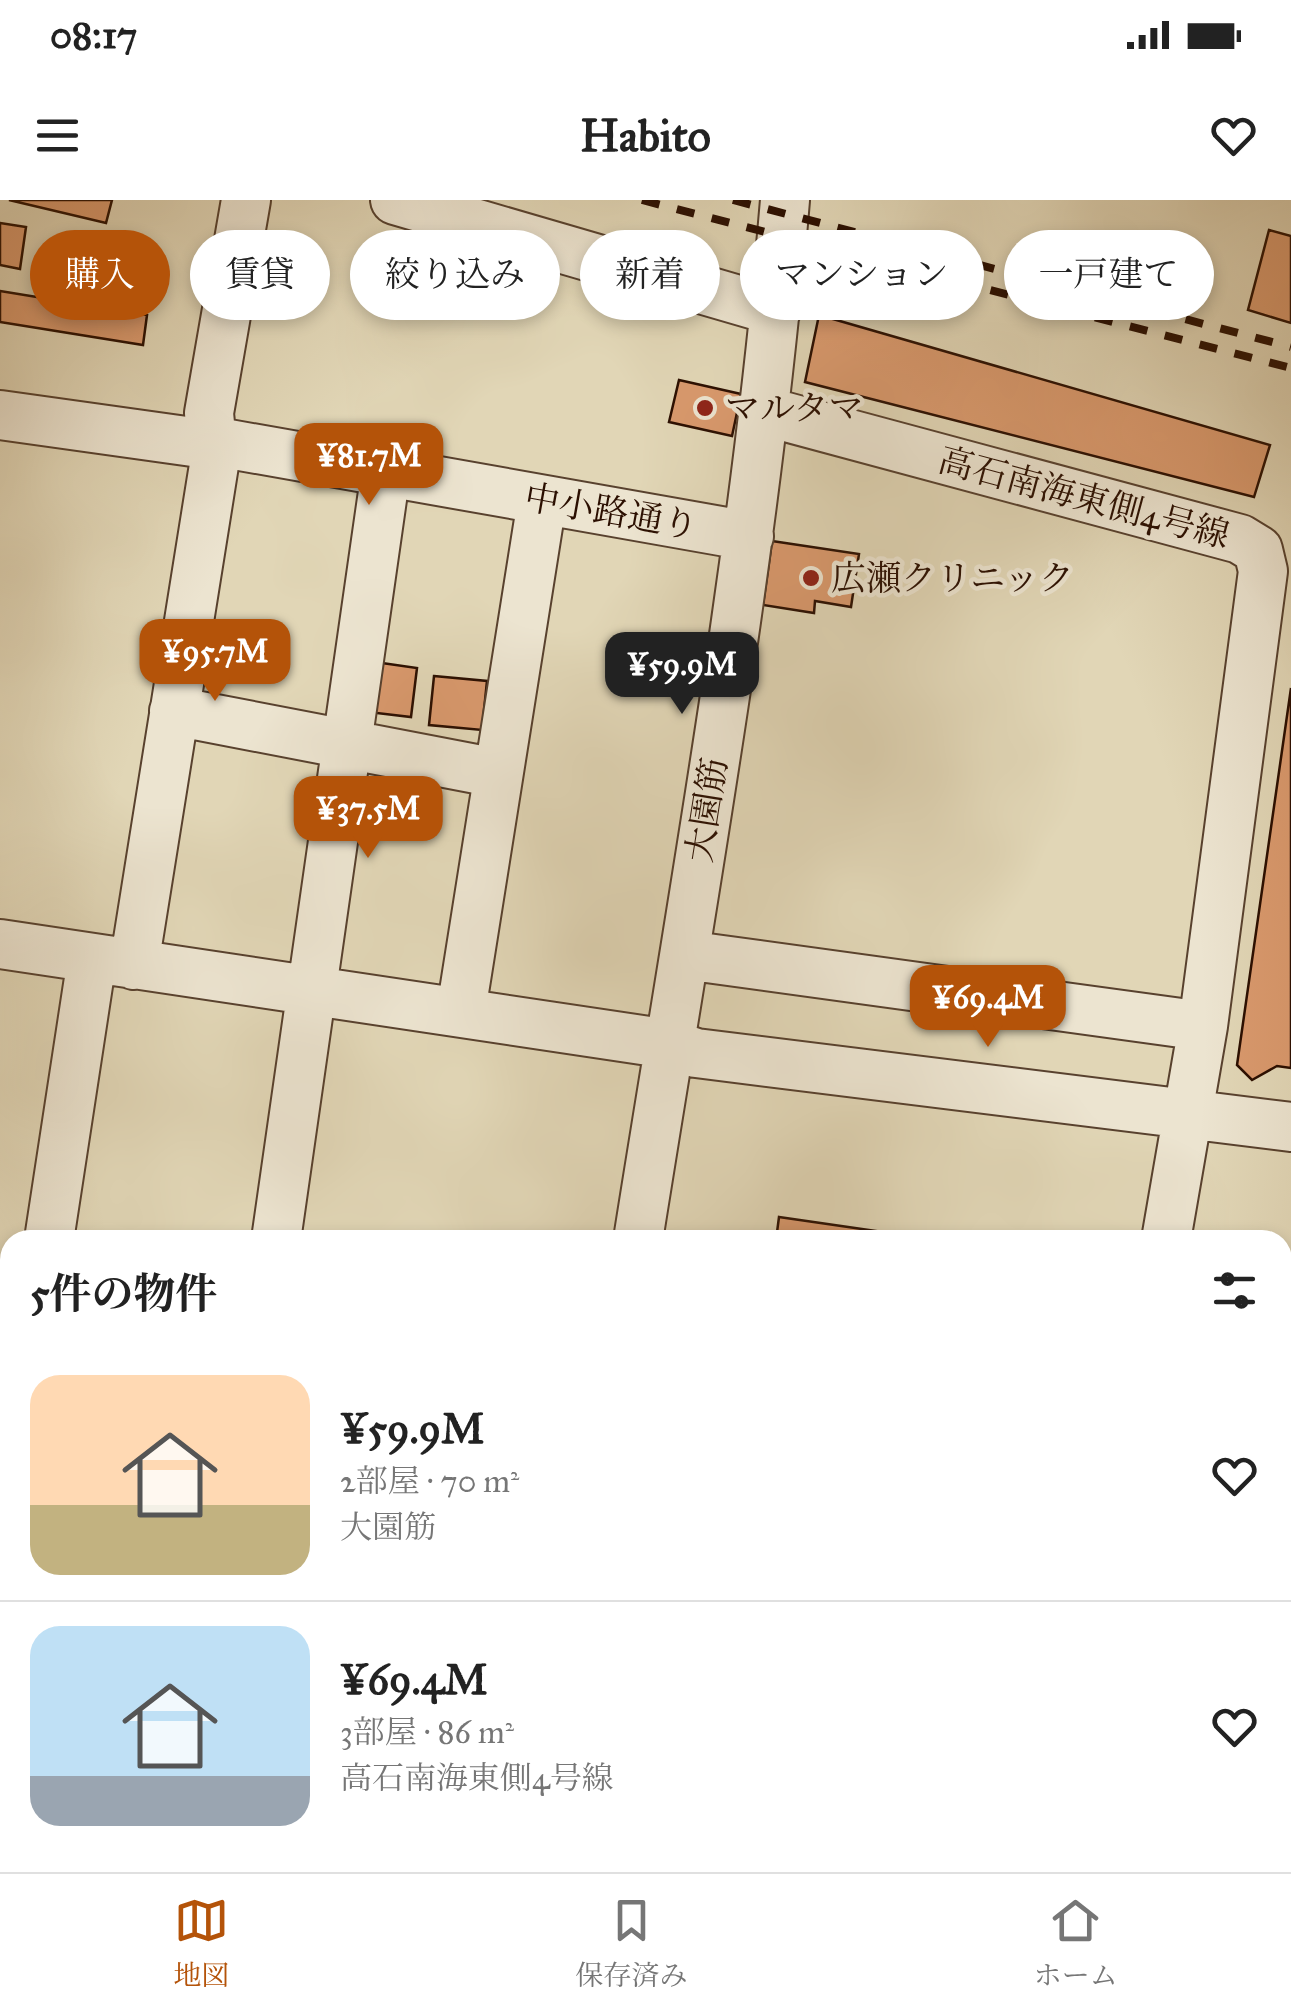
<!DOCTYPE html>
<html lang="ja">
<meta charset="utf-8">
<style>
body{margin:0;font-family:"IM FELL Great Primer","Noto Serif JP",serif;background:#f2f2f2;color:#222;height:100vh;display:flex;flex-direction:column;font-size:38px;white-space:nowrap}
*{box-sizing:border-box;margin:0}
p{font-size:32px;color:#767676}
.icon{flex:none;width:55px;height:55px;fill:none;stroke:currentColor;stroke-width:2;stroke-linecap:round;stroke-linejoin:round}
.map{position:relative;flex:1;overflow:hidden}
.drawer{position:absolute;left:0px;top:1030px;width:1292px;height:642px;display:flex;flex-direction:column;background:#fff;border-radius:30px 30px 0 0;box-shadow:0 5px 15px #0003}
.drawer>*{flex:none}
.banner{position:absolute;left:30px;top:30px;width:1232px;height:90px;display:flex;gap:20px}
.price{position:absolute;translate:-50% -85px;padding:0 22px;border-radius:20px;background:#b45309;color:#fff;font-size:32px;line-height:65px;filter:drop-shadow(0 2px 5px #0008)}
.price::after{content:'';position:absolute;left:50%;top:60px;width:30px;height:22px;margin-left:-15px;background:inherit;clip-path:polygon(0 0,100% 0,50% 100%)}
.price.current{background:#222;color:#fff}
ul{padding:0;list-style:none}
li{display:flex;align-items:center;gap:30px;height:250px;padding:0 30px}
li+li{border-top:2px solid #e0e0e0}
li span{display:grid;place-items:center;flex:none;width:280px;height:200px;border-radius:30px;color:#555}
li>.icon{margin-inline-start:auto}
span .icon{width:120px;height:120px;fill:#fffc;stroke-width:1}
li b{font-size:42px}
h2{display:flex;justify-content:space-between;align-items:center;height:120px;padding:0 30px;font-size:42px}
.tag{padding:0 35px;border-radius:45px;background:#fff;box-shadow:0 5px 15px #0003;font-size:35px;line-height:90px}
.tag.current{background:#b45309;color:#fff}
.status{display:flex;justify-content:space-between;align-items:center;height:70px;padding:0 50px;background:#fff;direction:ltr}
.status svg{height:28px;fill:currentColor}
header{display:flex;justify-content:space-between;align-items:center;height:130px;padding:0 30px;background:#fff;font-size:45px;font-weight:700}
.dock{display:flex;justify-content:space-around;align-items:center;height:140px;border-top:2px solid #e0e0e0;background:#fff;font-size:28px;color:#767676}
.dock a{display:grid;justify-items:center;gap:5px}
.dock .current{color:#b45309}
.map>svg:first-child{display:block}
</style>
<div class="status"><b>08:17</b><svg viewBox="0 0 49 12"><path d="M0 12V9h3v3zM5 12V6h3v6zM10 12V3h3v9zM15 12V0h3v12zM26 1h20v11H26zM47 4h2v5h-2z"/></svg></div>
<header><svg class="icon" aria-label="menu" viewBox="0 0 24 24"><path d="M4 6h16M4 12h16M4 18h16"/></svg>Habito<svg class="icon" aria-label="heart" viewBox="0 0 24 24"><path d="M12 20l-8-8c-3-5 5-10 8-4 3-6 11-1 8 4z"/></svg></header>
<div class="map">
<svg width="1291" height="1672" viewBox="0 0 1291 1672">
<rect width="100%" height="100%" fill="#e1d6b6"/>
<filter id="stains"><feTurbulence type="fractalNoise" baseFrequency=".002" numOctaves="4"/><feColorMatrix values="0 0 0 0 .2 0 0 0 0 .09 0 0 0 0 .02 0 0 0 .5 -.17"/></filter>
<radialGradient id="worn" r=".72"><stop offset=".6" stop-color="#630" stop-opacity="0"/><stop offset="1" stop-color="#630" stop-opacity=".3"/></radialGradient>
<!-- building -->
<path fill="#d9996d" stroke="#2b0f01" stroke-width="2.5" d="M9,0H112L106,23Z
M0,23L26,27L20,69L0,65Z
M1269,30L1291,36V123L1248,110Z
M0,91L147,115L143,145L0,122Z
M819,115L1270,245L1254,297L805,182Z
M679,180L741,194L732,236L669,222Z
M772,341L859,354L851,407L815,401L814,413L763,405Z
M375,462L417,468L411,517L368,512Z
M434,476L487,481L482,530L429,525Z
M1291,488V868L1277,866L1252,880L1237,865Z
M779,1017L938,1040H776Z"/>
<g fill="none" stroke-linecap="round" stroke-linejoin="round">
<defs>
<path id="minor" d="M395,0L776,111
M764,211L1240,339L1258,350L1263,371L1203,826L1166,1040
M0,215L193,242L212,241L749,336
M174,511L497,573
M0,744L669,844L696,853L1291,927
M685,755L1203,826
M134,765L214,265L209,213L246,0
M461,811L542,301
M49,1040L92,759
M276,1040L386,271
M638,1040C693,694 756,349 785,0
M1282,1178L1291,1179
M1282,1326L1291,1327
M2,1345L10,1292
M1282,1503L1291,1504
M316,1672L317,1662
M408,1672L409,1662
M532,1672L533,1662
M1077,1672L1079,1662"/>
</defs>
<!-- minor casing -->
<use href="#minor" stroke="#58412e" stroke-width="52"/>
<!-- minor -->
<use href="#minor" stroke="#ece4d0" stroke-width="48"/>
<!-- rail -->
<path stroke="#2b0f01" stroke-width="8" stroke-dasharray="18 18" stroke-linecap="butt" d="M642,0L1291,168
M733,0L1291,147"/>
</g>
<!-- markers -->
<g fill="#8f2418" stroke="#ece4d0" stroke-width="4">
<circle cx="705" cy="208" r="10"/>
<circle cx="811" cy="378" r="10"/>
</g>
<g text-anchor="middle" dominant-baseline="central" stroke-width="9" stroke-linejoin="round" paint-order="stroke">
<!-- poi labels -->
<g font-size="35" fill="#2b0f01" stroke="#ece4d0" text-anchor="start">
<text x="725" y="208">マルタマ</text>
<text x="831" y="378">広瀬クリニック</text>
</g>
<!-- street labels -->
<g font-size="35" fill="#2b0f01" stroke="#ece4d0">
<text transform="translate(1084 298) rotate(15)">高石南海東側4号線</text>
<text transform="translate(611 312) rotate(10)">中小路通り</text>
<text transform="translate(707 610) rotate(-81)">大園筋</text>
</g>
</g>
<rect width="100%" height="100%" filter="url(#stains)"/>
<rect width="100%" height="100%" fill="url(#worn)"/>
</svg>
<b class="price" style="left:369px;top:308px">¥81.7M</b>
<b class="price" style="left:215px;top:504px">¥95.7M</b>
<b class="price current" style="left:682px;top:517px">¥59.9M</b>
<b class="price" style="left:368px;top:661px">¥37.5M</b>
<b class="price" style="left:988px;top:850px">¥69.4M</b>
<div class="banner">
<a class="tag current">購入</a>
<a class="tag">賃貸</a>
<a class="tag">絞り込み</a>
<a class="tag">新着</a>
<a class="tag">マンション</a>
<a class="tag">一戸建て</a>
</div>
<section class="drawer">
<h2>5件の物件<svg class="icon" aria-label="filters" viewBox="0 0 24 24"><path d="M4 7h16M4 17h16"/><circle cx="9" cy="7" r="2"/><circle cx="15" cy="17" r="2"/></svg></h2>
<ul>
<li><span style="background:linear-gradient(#ffd9b3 65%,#c2b280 0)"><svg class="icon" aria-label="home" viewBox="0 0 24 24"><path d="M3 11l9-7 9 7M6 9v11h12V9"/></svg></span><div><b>¥59.9M</b><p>2部屋 · 70 m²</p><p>大園筋</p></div><svg class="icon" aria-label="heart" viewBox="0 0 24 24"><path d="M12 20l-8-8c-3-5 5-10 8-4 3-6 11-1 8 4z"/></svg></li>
<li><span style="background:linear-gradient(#bfe0f5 75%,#9aa5b1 0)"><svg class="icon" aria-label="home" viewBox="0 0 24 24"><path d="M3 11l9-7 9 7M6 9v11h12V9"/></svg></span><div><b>¥69.4M</b><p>3部屋 · 86 m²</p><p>高石南海東側4号線</p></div><svg class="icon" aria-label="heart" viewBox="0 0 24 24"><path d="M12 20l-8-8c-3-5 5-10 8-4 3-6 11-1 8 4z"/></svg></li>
</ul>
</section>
</div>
<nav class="dock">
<a class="current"><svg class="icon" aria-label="map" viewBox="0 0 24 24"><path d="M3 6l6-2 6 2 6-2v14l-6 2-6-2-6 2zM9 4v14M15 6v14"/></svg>地図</a>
<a><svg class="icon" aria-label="saved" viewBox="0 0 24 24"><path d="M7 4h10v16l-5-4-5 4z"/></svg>保存済み</a>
<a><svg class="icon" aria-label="home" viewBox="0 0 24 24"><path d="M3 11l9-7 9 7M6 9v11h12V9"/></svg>ホーム</a>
</nav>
